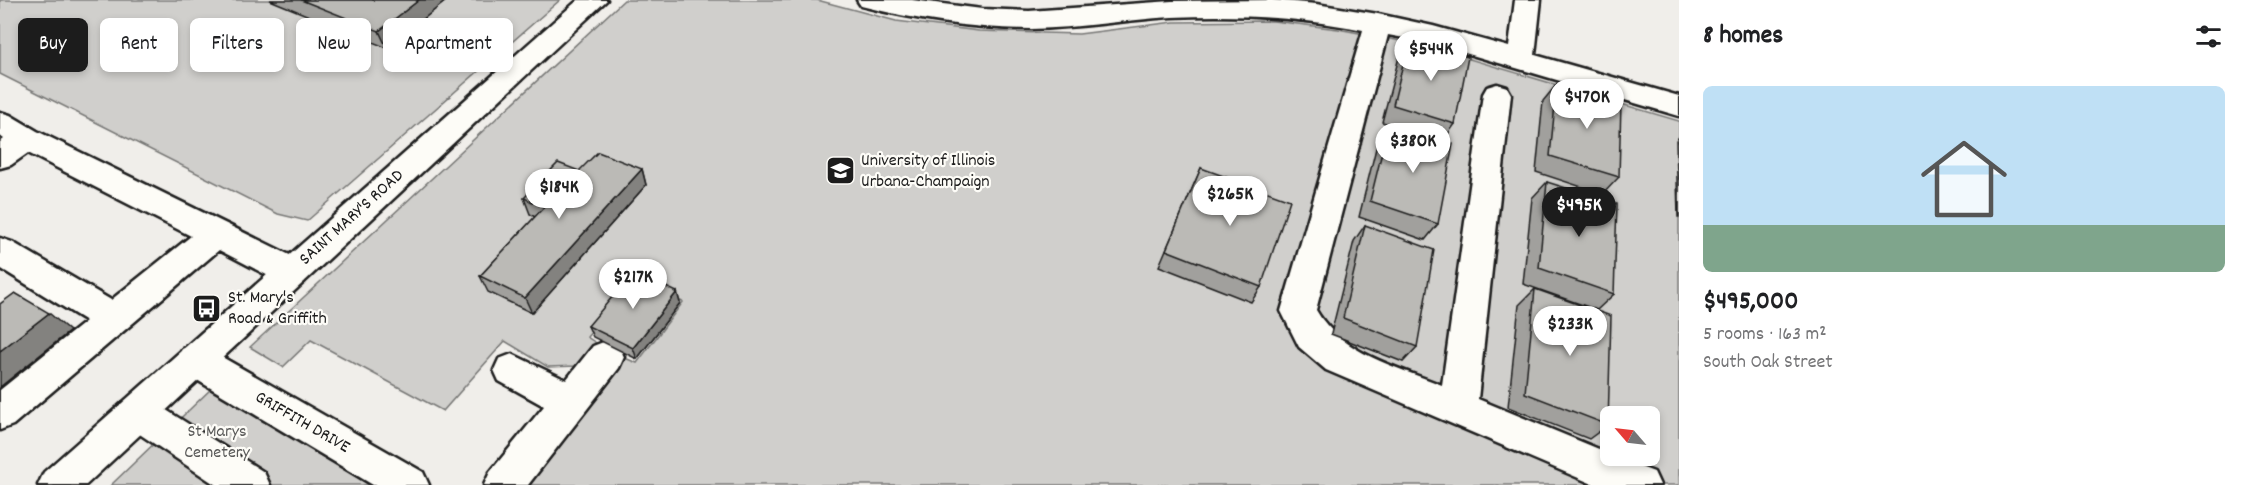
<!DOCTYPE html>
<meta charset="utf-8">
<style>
body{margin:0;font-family:Dekko,sans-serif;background:#f6f6f6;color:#202124;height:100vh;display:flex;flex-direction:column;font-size:22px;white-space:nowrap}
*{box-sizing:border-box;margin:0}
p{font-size:20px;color:#757577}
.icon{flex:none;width:33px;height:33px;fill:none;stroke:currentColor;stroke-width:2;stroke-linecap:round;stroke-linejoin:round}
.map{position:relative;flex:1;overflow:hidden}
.drawer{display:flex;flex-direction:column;background:#fff;width:570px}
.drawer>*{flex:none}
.guide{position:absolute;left:18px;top:18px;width:570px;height:54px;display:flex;gap:12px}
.needle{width:39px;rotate:298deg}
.tools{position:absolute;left:1600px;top:406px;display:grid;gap:12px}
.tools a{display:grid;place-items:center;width:60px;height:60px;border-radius:9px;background:#fff;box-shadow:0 3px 9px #0003;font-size:30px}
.price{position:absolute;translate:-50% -51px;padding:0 14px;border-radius:21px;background:#fff;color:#222;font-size:20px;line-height:39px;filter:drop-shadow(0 2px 3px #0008)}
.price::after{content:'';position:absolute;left:50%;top:36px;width:18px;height:14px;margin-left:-9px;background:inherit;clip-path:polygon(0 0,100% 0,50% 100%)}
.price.active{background:#1c1c1c;color:#fff}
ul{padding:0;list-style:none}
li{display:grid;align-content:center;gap:12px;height:318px;padding:0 24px}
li+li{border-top:2px solid #e0e0e0}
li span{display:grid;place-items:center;height:186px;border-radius:9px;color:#555}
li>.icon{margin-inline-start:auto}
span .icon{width:108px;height:108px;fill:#fffc;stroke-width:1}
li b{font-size:26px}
h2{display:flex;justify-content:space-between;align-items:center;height:72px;padding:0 24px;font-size:26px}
.pill{padding:0 21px;border-radius:9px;background:#fff;box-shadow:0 3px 9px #0003;font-size:21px;line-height:54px}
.pill.active{background:#1c1c1c;color:#fff}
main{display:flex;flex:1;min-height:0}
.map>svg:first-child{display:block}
</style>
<main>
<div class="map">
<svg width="1679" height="485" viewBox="0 0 1679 485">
<rect width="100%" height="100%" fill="#f0eeea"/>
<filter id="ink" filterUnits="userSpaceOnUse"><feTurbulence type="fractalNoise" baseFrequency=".0167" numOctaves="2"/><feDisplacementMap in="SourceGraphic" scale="12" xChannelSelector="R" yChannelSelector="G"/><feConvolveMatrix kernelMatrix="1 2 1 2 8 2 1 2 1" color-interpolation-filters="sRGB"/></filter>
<g filter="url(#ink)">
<!-- green -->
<path fill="#d0cfcc" stroke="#767674" stroke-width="1.5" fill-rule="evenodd" d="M0,0H560L307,221L278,214L0,74Z
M624,0H817L896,21L979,31L1079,34L1174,22L1273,21L1338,29L1422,45L1679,121V485H522L620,356L637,363L683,302L634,281L587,337L596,343L577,366L548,367L505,341L443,411L311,340L283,367L250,347ZM645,185L550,224L531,214ZM1611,417H1650V456H1611Z
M211,389L370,485H111Z"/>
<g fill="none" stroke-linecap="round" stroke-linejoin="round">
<defs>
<path id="minor" d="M857,0H912L982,9L1029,11L1172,1L1272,0L1316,4L1378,14L1433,26L1509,47L1515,0H1541L1535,55L1679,96V116L1431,43L1388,35L1316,310C1341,354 1398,367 1442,385L1483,94L1487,87L1497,84L1507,87L1511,94L1478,399L1611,454V456L1654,472L1660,485H1595L1326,370L1299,347L1281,311L1363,30C1299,17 1237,14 1172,17C1125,20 1079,28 1032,29C975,29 916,20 861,6Z
M0,112L10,115L37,131L304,262L309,272L304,282L292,286L280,282L219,250L13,425L0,430V390L86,321L0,268V238L12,242L111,300L191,236L28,153L11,165L0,168V142L4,139L0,136Z
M606,341L619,346L624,357L619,368L528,485H484L490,472L544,406L499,381L494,370L499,359L512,354L566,380L593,346Z
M195,344L208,349L423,472L429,485H373L182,371L177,360L182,349Z
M139,396L152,401L264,472L270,485H216L126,425L120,413L126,401Z"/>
<path id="major" d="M578,0H607L86,485H38L44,472Z"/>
</defs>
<!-- minor casing -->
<use href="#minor" stroke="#1c1c1c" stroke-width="5"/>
<!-- major casing -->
<use href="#major" stroke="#1c1c1c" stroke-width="5"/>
<!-- minor -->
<use href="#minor" fill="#fdfcf7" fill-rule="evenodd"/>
<!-- major -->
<use href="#major" fill="#fdfcf7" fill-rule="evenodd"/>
</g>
<!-- wall -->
<path fill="#a1a09d" stroke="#1c1c1c" stroke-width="1.5" d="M270,0H447L387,48Z
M1409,40L1455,124L1443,141L1438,224L1425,240L1359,217L1378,140L1389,124L1382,122L1399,57Z
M1557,84L1619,177L1603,194L1536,172L1543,101Z
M1679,137V217H1678L1676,140Z
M1201,168L1261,287L1251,302L1159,266Z
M642,169L646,185L532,313L488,292L480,276L535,217L530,214L524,198L579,171Z
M1547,182L1614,294L1597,310L1523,284L1532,198Z
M1365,225L1417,347L1403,362L1331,334L1354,241Z
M1535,289L1608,425L1589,439L1508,407L1519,305Z
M677,292L680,303L637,359L593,337L588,326Z"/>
<!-- shaded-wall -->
<path fill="#83827f" stroke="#1c1c1c" stroke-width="1.5" d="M419,0H447L387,48L379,31Z
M642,169L646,185L532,313L525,298Z
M677,292L680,303L637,359L633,348Z
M49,313L70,331L0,387V351Z"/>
<!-- building -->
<path fill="#bbbab6" stroke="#1c1c1c" stroke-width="1.5" d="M301,0H419L379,31Z
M1409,40L1468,57L1455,124L1393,105Z
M1557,84L1621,103L1619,177L1550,156Z
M1389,124L1453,144L1438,224L1370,201Z
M598,152L642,169L525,298L480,276L544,207L524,198L558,163L579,171Z
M1201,168L1290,200L1261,287L1166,250Z
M1547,182L1617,204L1614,294L1539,268Z
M1365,225L1434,250L1417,347L1343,318Z
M633,272L677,292L633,348L588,326Z
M1535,289L1611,316L1608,425L1525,393Z
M15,293L49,313L0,351V304Z"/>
</g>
<!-- icons -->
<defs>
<symbol id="university-square" viewBox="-11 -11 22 22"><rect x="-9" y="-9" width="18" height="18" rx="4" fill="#1c1c1c" stroke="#fdfcf7"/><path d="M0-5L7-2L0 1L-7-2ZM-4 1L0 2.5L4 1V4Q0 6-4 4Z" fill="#fff"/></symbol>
<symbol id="bus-square" viewBox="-11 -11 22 22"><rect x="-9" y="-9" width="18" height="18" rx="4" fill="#1c1c1c" stroke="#fdfcf7"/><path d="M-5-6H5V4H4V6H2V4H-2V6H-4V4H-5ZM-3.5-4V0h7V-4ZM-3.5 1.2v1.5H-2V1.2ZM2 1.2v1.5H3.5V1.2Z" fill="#fff"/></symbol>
</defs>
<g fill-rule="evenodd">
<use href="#university-square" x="824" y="154" width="33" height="33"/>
<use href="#bus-square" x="190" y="292" width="33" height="33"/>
</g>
<g text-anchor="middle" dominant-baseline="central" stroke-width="4.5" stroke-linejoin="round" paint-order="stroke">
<!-- poi labels -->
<g font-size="18" fill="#1c1c1c" stroke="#fdfcf7" text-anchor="start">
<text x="861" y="161">University of Illinois<tspan x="861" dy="21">Urbana-Champaign</tspan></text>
<text x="228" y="298">St. Mary's<tspan x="228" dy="21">Road &amp; Griffith</tspan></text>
</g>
<!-- street labels -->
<g font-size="18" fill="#1c1c1c" stroke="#fdfcf7">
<text transform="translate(352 218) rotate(-42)">SAINT MARY'S ROAD</text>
<text transform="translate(302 423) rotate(30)">GRIFFITH DRIVE</text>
</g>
<!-- park labels -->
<g font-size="18" fill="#5b5b5a" stroke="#fdfcf7">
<text x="217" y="432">St Marys<tspan x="217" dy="21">Cemetery</tspan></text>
</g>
</g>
</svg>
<div class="tools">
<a><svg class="needle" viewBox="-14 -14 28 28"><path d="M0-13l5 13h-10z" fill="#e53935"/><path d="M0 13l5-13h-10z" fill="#757577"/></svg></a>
</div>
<b class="price" style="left:1431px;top:82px">$544K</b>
<b class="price" style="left:1587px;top:130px">$470K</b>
<b class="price" style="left:1413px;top:174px">$380K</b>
<b class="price" style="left:559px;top:220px">$184K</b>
<b class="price" style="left:1230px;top:227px">$265K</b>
<b class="price active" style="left:1579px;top:238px">$495K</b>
<b class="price" style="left:633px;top:310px">$217K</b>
<b class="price" style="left:1570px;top:357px">$233K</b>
<div class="guide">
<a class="pill active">Buy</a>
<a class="pill">Rent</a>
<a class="pill">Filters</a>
<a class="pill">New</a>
<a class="pill">Apartment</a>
</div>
</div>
<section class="drawer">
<h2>8 homes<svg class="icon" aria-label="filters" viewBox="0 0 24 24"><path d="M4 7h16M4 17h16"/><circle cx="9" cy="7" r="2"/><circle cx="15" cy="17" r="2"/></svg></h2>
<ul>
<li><span style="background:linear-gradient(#bfe0f5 75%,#7fa58c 0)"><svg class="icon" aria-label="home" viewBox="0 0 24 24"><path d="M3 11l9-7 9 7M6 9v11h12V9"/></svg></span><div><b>$495,000</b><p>5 rooms · 163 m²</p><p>South Oak Street</p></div></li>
</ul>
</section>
</main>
